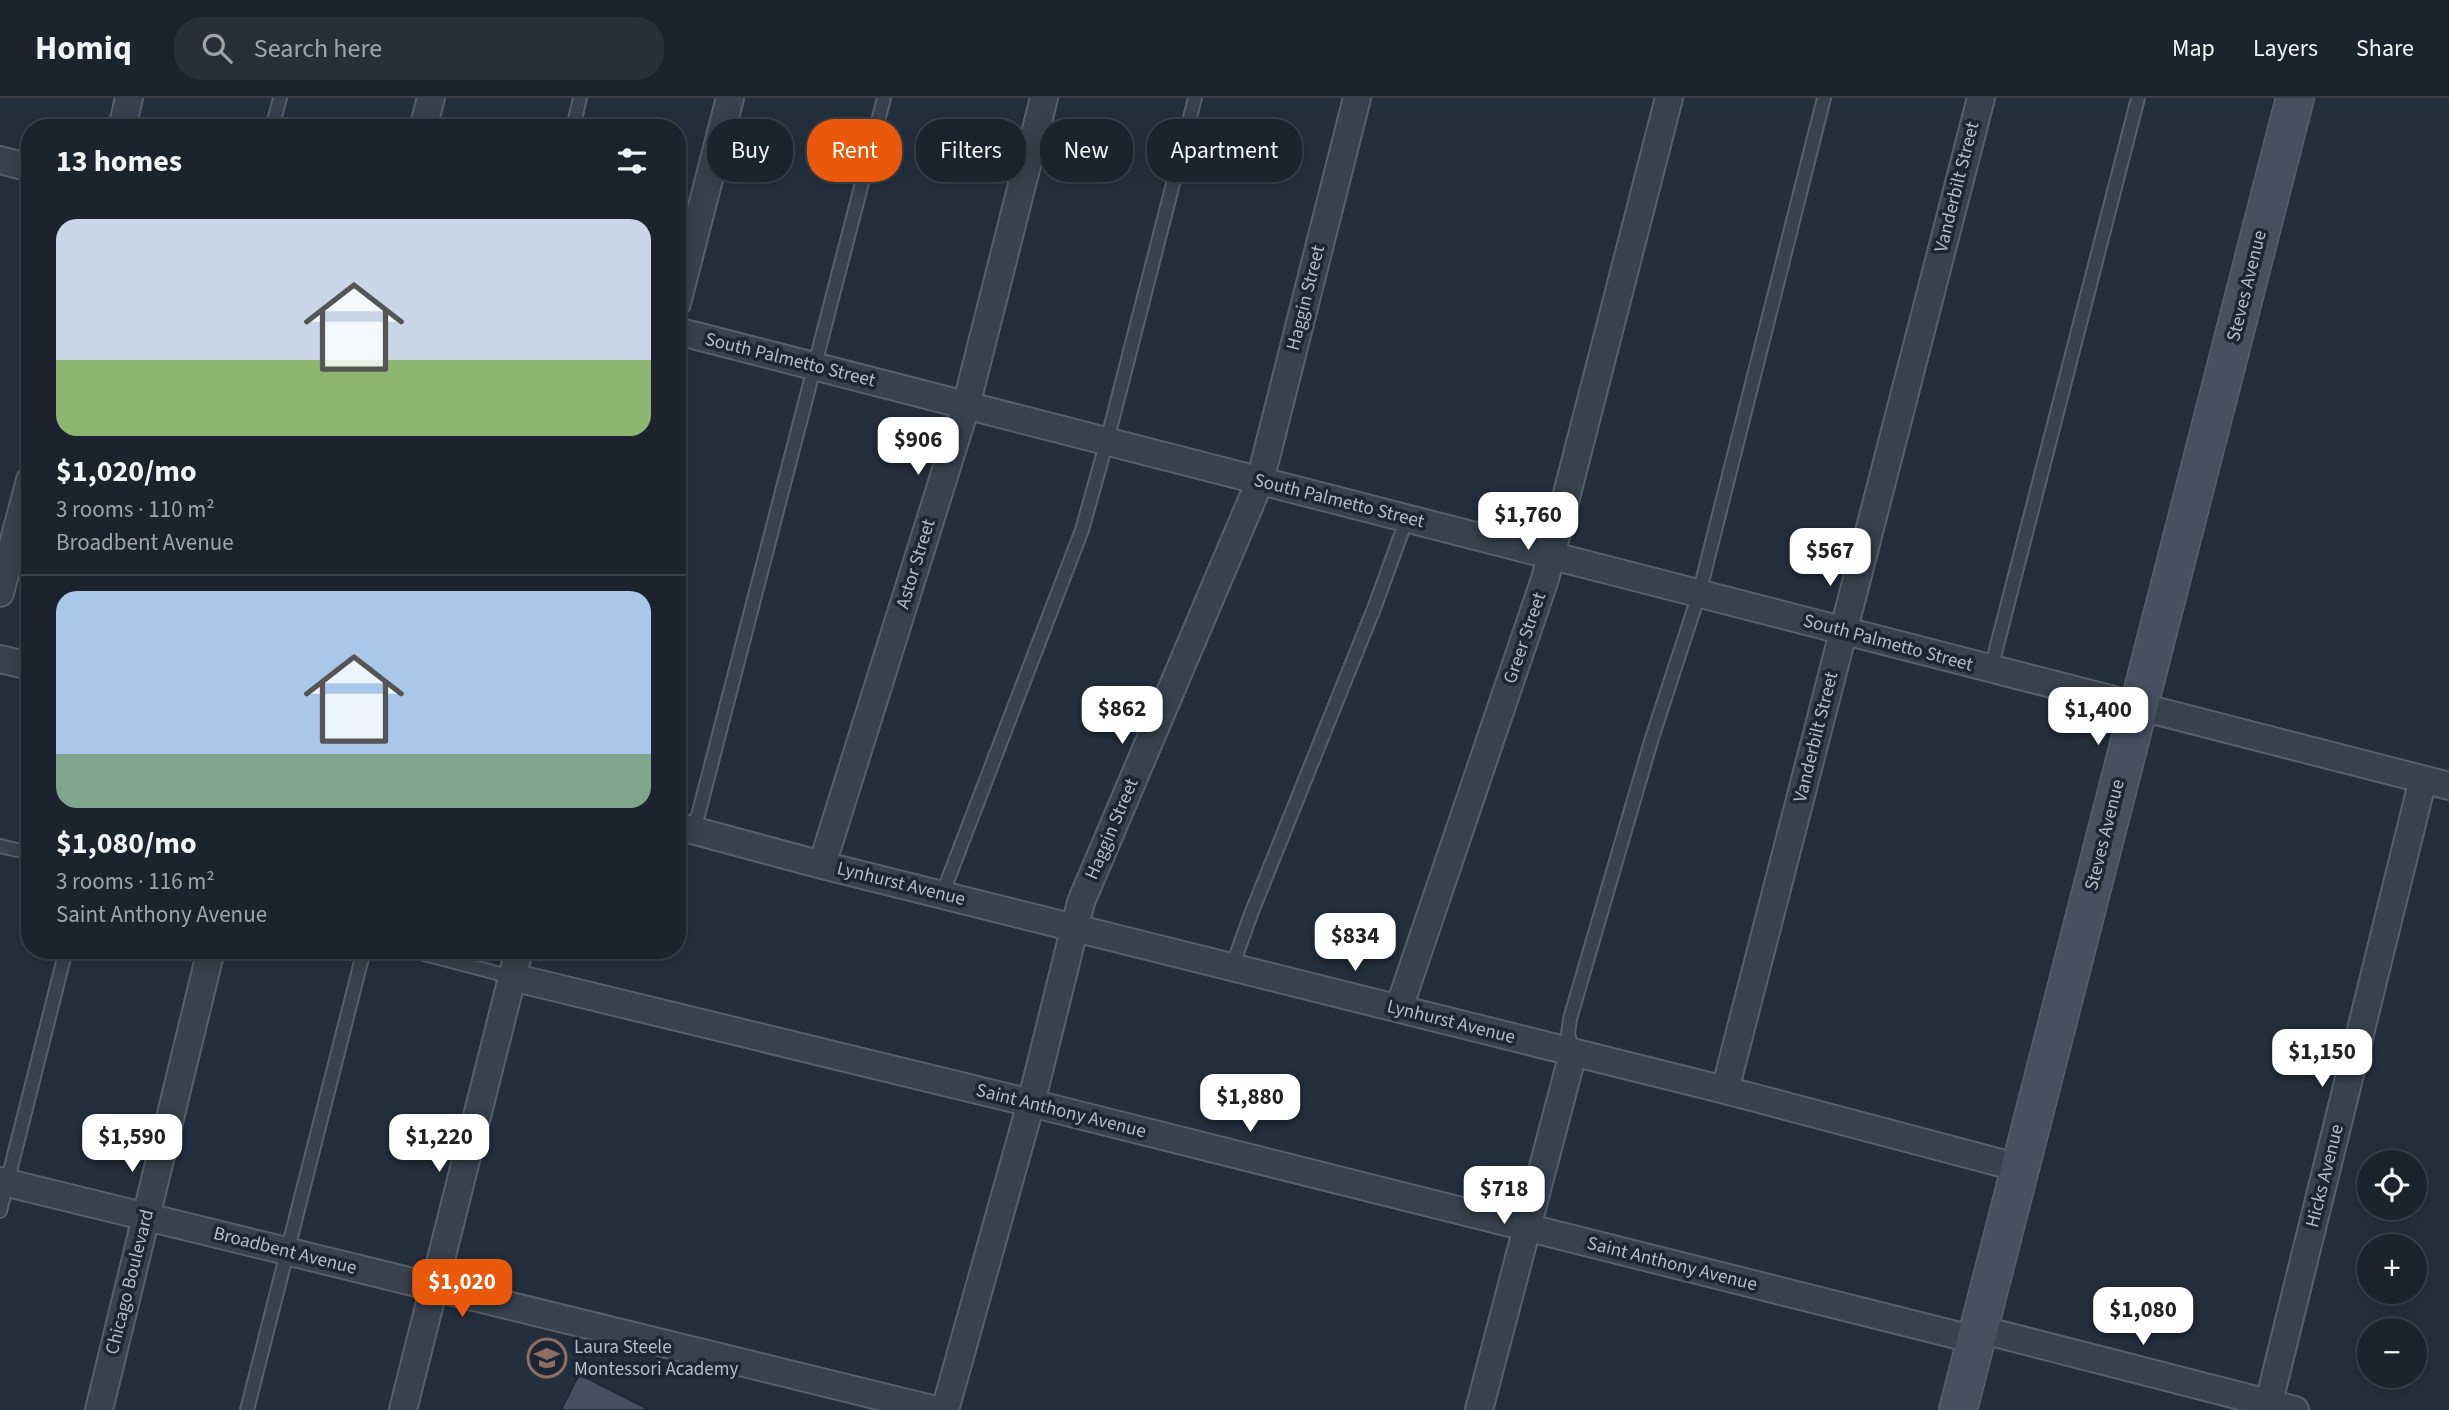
<!DOCTYPE html>
<meta charset="utf-8">
<style>
body{margin:0;font-family:"Source Sans 3",sans-serif;background:#282f3a;color:#f1f3f6;height:100vh;display:flex;flex-direction:column;font-size:26px;white-space:nowrap}
*{box-sizing:border-box;margin:0}
p{font-size:23px;color:#a0a4aa}
.icon{flex:none;width:38px;height:38px;fill:none;stroke:currentColor;stroke-width:2;stroke-linecap:round;stroke-linejoin:round}
.map{position:relative;flex:1;overflow:hidden}
.sheet{position:absolute;left:21px;top:21px;width:665px;height:840px;display:flex;flex-direction:column;background:#1b232e;border-radius:28px;box-shadow:0 4px 18px #0003,0 0 0 2px #39404a}
.sheet>*{flex:none}
.banner{position:absolute;left:707px;top:21px;width:665px;height:63px;display:flex;gap:14px}
.tools{position:absolute;left:2357px;top:1052px;display:grid;gap:14px}
.tools a{display:grid;place-items:center;width:70px;height:70px;border-radius:50%;background:#1b232e;box-shadow:0 4px 18px #0003,0 0 0 2px #39404a;font-size:35px}
.price{position:absolute;translate:-50% -60px;padding:0 16px;border-radius:14px;background:#fff;color:#222;font-size:23px;line-height:46px;filter:drop-shadow(0 2px 4px #0008)}
.price::after{content:'';position:absolute;left:50%;top:42px;width:21px;height:16px;margin-left:-10px;background:inherit;clip-path:polygon(0 0,100% 0,50% 100%)}
.price.on{background:#ea580c;color:#fff}
ul{padding:0;list-style:none}
li{display:grid;align-content:center;gap:14px;height:371px;padding:0 35px}
li+li{border-top:2px solid #39404a}
li span{display:grid;place-items:center;height:217px;border-radius:21px;color:#555}
li>.icon{margin-inline-start:auto}
span .icon{width:126px;height:126px;fill:#fffc;stroke-width:1}
li b{font-size:30px}
h2{display:flex;justify-content:space-between;align-items:center;height:84px;padding:0 35px;font-size:30px}
.chip{padding:0 24px;border-radius:28px;background:#1b232e;box-shadow:0 4px 18px #0003,0 0 0 2px #39404a;font-size:24px;line-height:63px}
.chip.on{background:#ea580c;color:#fff}
header{display:flex;align-items:center;gap:42px;box-sizing:border-box;height:98px;padding:0 35px;background:#1b232e;border-bottom:2px solid #39404a}
header strong{font-size:33px}
nav{display:flex;gap:38px;margin-inline-start:auto;font-size:24px}
.search{width:490px;height:63px;background:#282f3a;display:flex;align-items:center;gap:18px;box-sizing:border-box;padding:0 24px;border-radius:28px;color:#a0a4aa;font-size:26px}
.map>svg:first-child{display:block}
</style>
<header>
<strong>Homiq</strong>
<div class="search"><svg class="icon" aria-label="search" viewBox="0 0 24 24"><circle cx="10" cy="10" r="6"/><path d="M15 15l6 6"/></svg>Search here</div>
<nav><a>Map</a><a>Layers</a><a>Share</a></nav>
</header>
<div class="map">
<svg width="2449" height="1312" viewBox="0 0 2449 1312">
<rect width="100%" height="100%" fill="#242f3e"/>
<!-- building -->
<path fill="#455162" stroke="#1f2835" stroke-width="2" d="M579,1276L650,1312H561Z"/>
<g fill="none" stroke-linecap="round" stroke-linejoin="round">
<defs>
<path id="lane" d="M272,30L280,0
M573,30L580,0
M1991,571L2138,0
M694,733L884,0
M0,748L30,755
M942,797L1082,432L1107,343L1195,0
M409,852L512,879
M1232,869L1251,816L1375,508L1407,420
M1573,955L1568,936L1570,921L1652,640L1699,496L1824,0
M0,1113L66,852
M247,1312L364,852"/>
<path id="street" d="M122,30L129,0
M423,30L431,0
M0,62L30,70
M677,205L730,0
M677,233L2449,688
M0,495L30,382
M0,561L30,568
M677,728L822,767L1725,992L2020,1070
M822,767L966,308L1044,0
M512,879L1031,1005L1976,1242
M1399,910L1545,481L1669,0
M1725,992L1981,0
M0,1083L936,1312
M1979,1231L2295,1312
M99,1312L211,852
M403,1312L519,852
M945,1312L1031,1005L1081,804L1260,383L1357,0
M1479,1312L1573,955
M2267,1312L2423,681"/>
<path id="secondary" d="M1958,1312L2295,0"/>
</defs>
<!-- lane casing -->
<use href="#lane" stroke="#565f6c" stroke-width="16"/>
<!-- street casing -->
<use href="#street" stroke="#565f6c" stroke-width="30"/>
<!-- secondary casing -->
<use href="#secondary" stroke="#565f6c" stroke-width="40"/>
<!-- lane -->
<use href="#lane" stroke="#38414e" stroke-width="12"/>
<!-- street -->
<use href="#street" stroke="#38414e" stroke-width="26"/>
<!-- secondary -->
<use href="#secondary" stroke="#465061" stroke-width="37"/>
</g>
<!-- icons -->
<defs>
<symbol id="school-ring" viewBox="-11 -11 22 22"><circle r="9.5" fill="#1d2633" stroke="#8d6e63" stroke-width="1.5"/><path d="M0-5L7-2L0 1L-7-2ZM-4 1L0 2.5L4 1V4Q0 6-4 4Z" fill="#8d6e63"/></symbol>
</defs>
<g fill-rule="evenodd">
<use href="#school-ring" x="525" y="1238" width="44" height="44"/>
</g>
<g text-anchor="middle" dominant-baseline="central" stroke-width="7" stroke-linejoin="round" paint-order="stroke">
<!-- street labels -->
<g font-size="19" fill="#b4bcc9" stroke="#1d2633">
<text transform="translate(1957 89) rotate(-76)">Vanderbilt Street</text>
<text transform="translate(2247 188) rotate(-76)">Steves Avenue</text>
<text transform="translate(1306 200) rotate(-76)">Haggin Street</text>
<text transform="translate(790 262) rotate(14)">South Palmetto Street</text>
<text transform="translate(1339 403) rotate(14)">South Palmetto Street</text>
<text transform="translate(916 466) rotate(-73)">Astor Street</text>
<text transform="translate(1525 540) rotate(-71)">Greer Street</text>
<text transform="translate(1888 545) rotate(15)">South Palmetto Street</text>
<text transform="translate(1816 639) rotate(-76)">Vanderbilt Street</text>
<text transform="translate(1112 731) rotate(-67)">Haggin Street</text>
<text transform="translate(2105 737) rotate(-76)">Steves Avenue</text>
<text transform="translate(901 786) rotate(14)">Lynhurst Avenue</text>
<text transform="translate(1451 924) rotate(14)">Lynhurst Avenue</text>
<text transform="translate(1061 1013) rotate(14)">Saint Anthony Avenue</text>
<text transform="translate(2325 1078) rotate(-76)">Hicks Avenue</text>
<text transform="translate(285 1153) rotate(14)">Broadbent Avenue</text>
<text transform="translate(1672 1166) rotate(14)">Saint Anthony Avenue</text>
<text transform="translate(130 1184) rotate(-76)">Chicago Boulevard</text>
</g>
<!-- poi labels -->
<g font-size="19" fill="#b4bcc9" stroke="#1d2633" text-anchor="start">
<text x="574" y="1249">Laura Steele<tspan x="574" dy="22">Montessori Academy</tspan></text>
</g>
</g>
</svg>
<div class="tools">
<a><svg class="icon" aria-label="locate" viewBox="0 0 24 24"><circle cx="12" cy="12" r="6"/><path d="M12 2v4M12 18v4M2 12h4M18 12h4"/></svg></a>
<a>+</a>
<a>−</a>
</div>
<b class="price" style="left:918px;top:379px">$906</b>
<b class="price" style="left:1528px;top:454px">$1,760</b>
<b class="price" style="left:1830px;top:490px">$567</b>
<b class="price" style="left:1122px;top:648px">$862</b>
<b class="price" style="left:2098px;top:649px">$1,400</b>
<b class="price" style="left:1355px;top:875px">$834</b>
<b class="price" style="left:2322px;top:991px">$1,150</b>
<b class="price" style="left:1250px;top:1036px">$1,880</b>
<b class="price" style="left:132px;top:1076px">$1,590</b>
<b class="price" style="left:439px;top:1076px">$1,220</b>
<b class="price" style="left:1504px;top:1128px">$718</b>
<b class="price on" style="left:462px;top:1221px">$1,020</b>
<b class="price" style="left:2143px;top:1249px">$1,080</b>
<div class="banner">
<a class="chip">Buy</a>
<a class="chip on">Rent</a>
<a class="chip">Filters</a>
<a class="chip">New</a>
<a class="chip">Apartment</a>
</div>
<section class="sheet">
<h2>13 homes<svg class="icon" aria-label="filters" viewBox="0 0 24 24"><path d="M4 7h16M4 17h16"/><circle cx="9" cy="7" r="2"/><circle cx="15" cy="17" r="2"/></svg></h2>
<ul>
<li><span style="background:linear-gradient(#c9d6e8 65%,#8fb573 0)"><svg class="icon" aria-label="home" viewBox="0 0 24 24"><path d="M3 11l9-7 9 7M6 9v11h12V9"/></svg></span><div><b>$1,020/mo</b><p>3 rooms · 110 m²</p><p>Broadbent Avenue</p></div></li>
<li><span style="background:linear-gradient(#a9c7e8 75%,#7fa58c 0)"><svg class="icon" aria-label="home" viewBox="0 0 24 24"><path d="M3 11l9-7 9 7M6 9v11h12V9"/></svg></span><div><b>$1,080/mo</b><p>3 rooms · 116 m²</p><p>Saint Anthony Avenue</p></div></li>
</ul>
</section>
</div>
